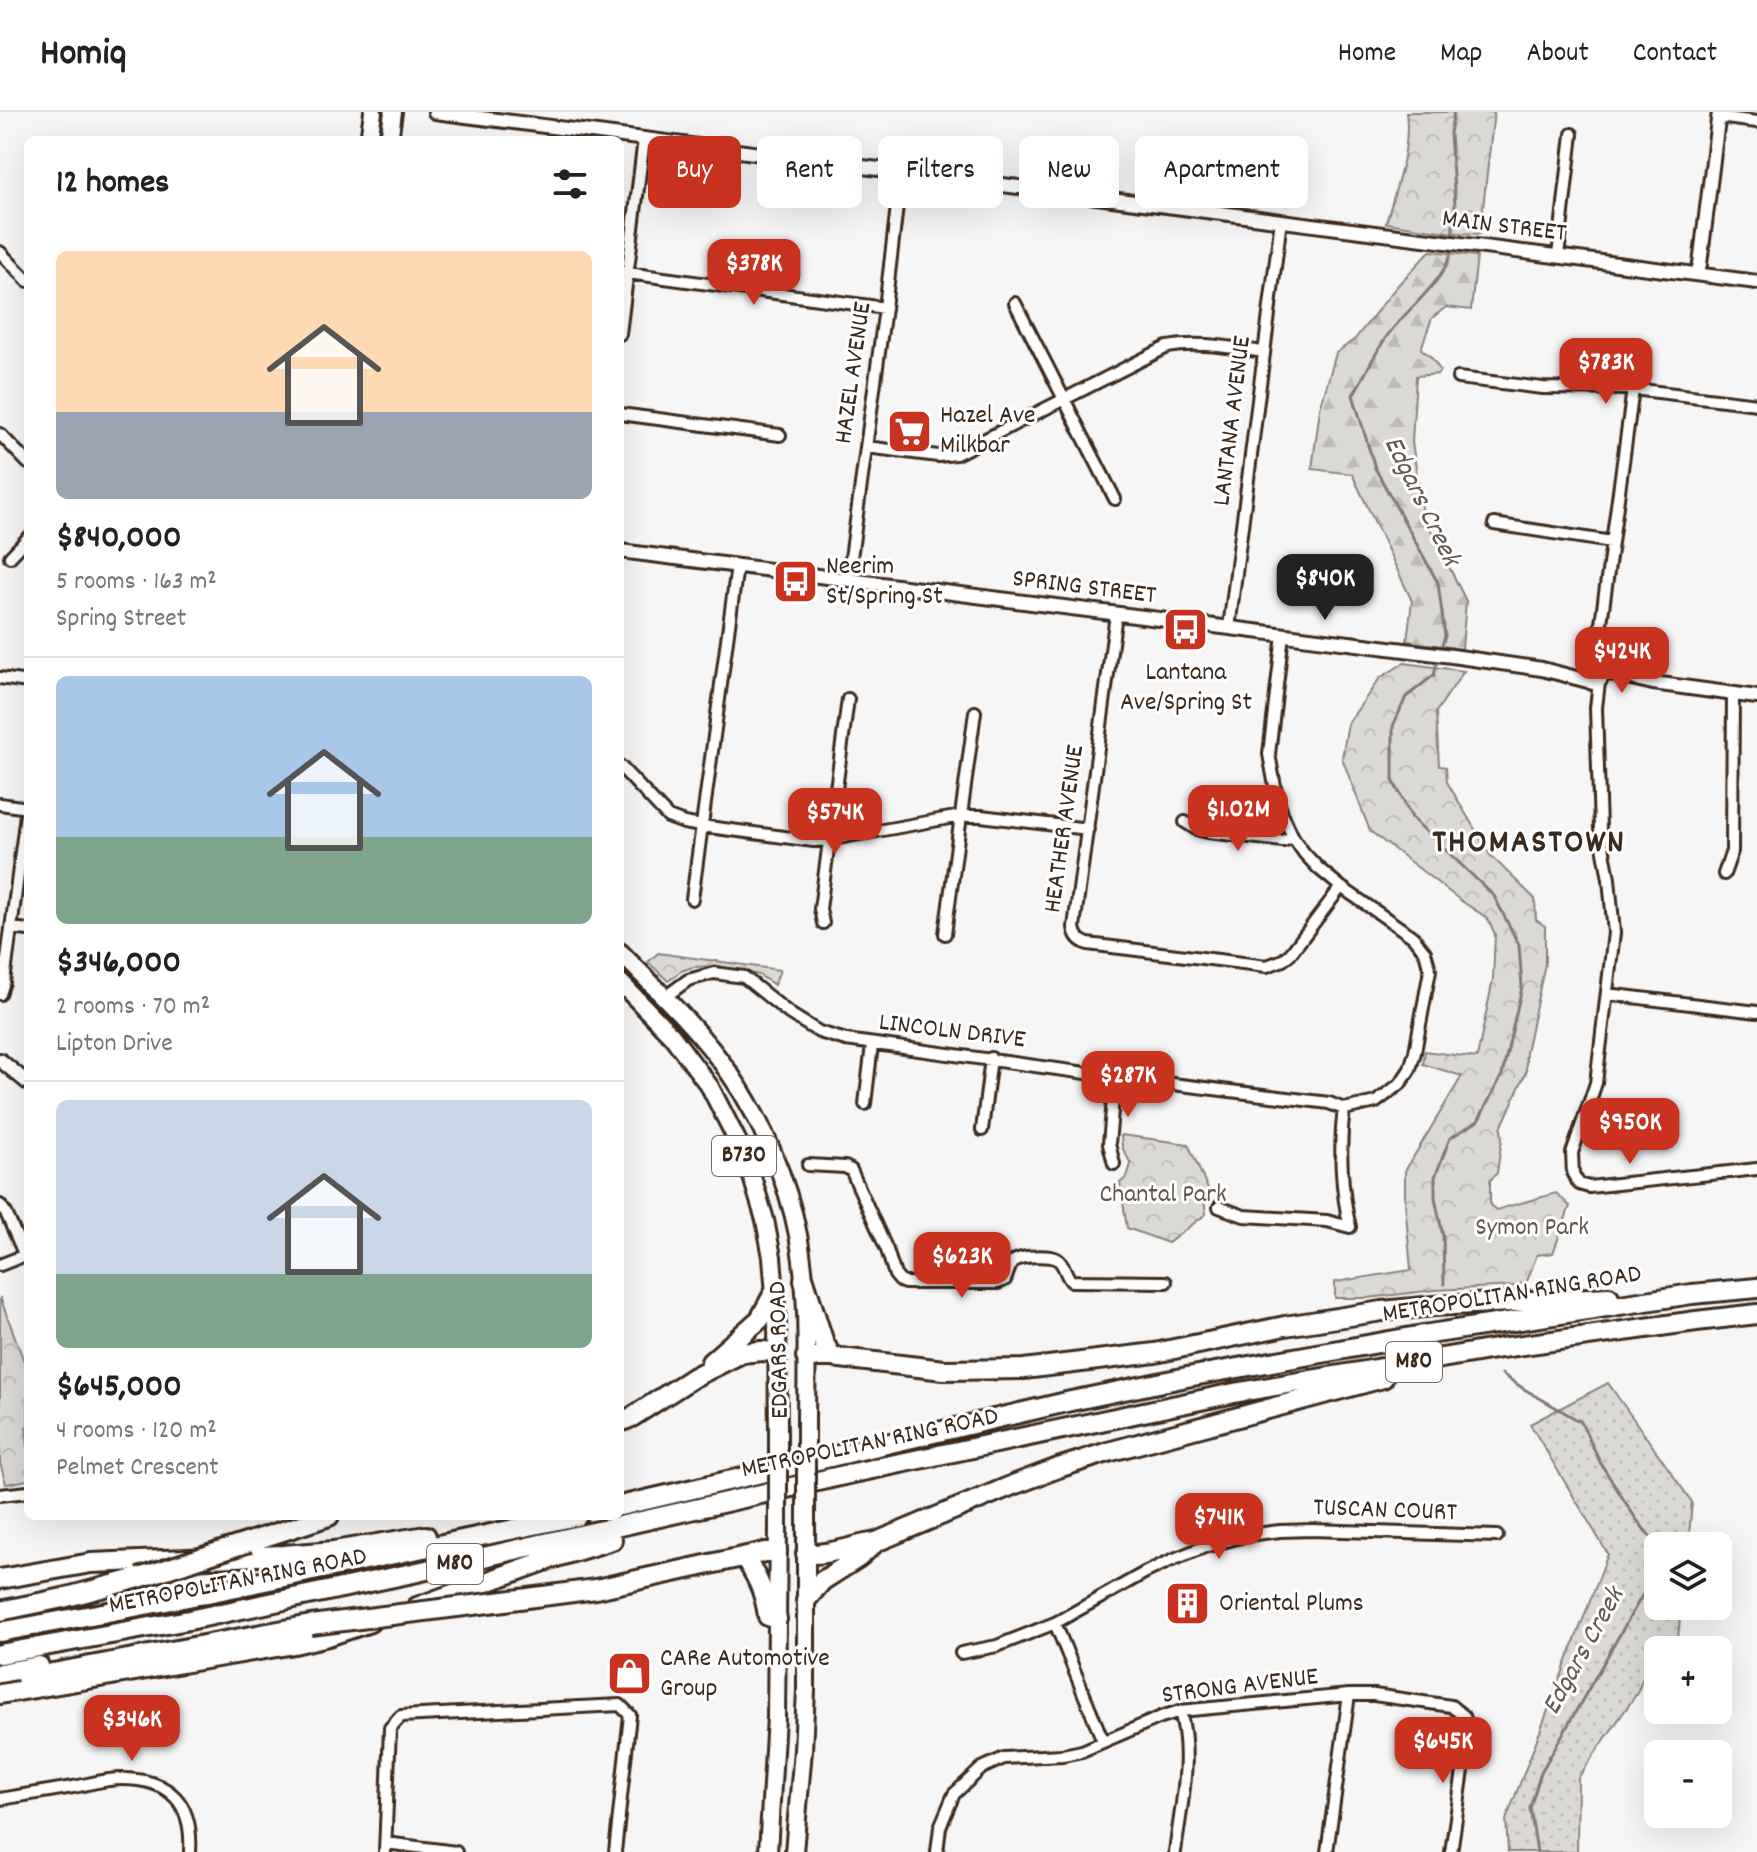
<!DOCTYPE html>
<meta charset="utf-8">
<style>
body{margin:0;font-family:Dekko,sans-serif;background:#f6f6f6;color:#222;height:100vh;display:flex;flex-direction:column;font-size:30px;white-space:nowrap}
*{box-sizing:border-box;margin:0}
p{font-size:26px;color:#767676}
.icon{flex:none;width:44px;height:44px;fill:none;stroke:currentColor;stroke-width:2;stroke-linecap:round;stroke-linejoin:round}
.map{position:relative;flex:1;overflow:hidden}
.details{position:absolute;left:24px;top:24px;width:600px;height:1384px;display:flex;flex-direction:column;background:#fff;border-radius:12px;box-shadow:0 8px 32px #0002}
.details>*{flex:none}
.top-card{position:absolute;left:648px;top:24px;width:760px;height:72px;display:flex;gap:16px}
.buttons{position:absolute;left:1644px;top:1420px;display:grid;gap:16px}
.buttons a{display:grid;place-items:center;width:88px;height:88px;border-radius:12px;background:#fff;box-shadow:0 8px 32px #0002;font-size:40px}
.price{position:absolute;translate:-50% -68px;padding:0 18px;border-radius:16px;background:#c8321e;color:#fff;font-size:26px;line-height:52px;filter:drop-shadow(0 2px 4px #0008)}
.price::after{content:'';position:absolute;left:50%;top:48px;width:24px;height:18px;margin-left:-12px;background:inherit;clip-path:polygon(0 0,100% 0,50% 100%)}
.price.current{background:#222;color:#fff}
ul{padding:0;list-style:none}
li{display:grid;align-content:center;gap:16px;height:424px;padding:0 32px}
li+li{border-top:2px solid #e0e0e0}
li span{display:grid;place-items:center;height:248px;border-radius:12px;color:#555}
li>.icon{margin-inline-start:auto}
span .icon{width:144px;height:144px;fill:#fffc;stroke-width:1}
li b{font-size:34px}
h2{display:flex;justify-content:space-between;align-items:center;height:96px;padding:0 32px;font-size:34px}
.tag{padding:0 28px;border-radius:12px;background:#fff;box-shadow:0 8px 32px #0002;font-size:28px;line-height:72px}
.tag.current{background:#c8321e;color:#fff}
header{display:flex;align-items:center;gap:48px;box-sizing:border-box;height:112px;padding:0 40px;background:#fff;border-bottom:2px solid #e0e0e0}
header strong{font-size:38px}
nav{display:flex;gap:44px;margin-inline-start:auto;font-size:28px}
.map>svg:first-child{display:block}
</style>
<header>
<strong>Homiq</strong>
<nav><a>Home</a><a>Map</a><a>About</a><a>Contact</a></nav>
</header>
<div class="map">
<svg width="1757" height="1740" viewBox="0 0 1757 1740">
<defs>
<pattern id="grass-dots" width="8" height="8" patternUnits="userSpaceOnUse" patternTransform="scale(2)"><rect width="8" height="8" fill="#dbd9d6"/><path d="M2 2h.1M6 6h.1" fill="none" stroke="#bdbab7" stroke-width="1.8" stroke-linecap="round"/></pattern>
<pattern id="forest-firs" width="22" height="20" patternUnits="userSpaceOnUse" patternTransform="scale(2)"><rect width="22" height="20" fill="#dbd9d6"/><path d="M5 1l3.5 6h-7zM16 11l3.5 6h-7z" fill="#bdbab7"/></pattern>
<pattern id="park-crowns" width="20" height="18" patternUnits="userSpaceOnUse" patternTransform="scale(2)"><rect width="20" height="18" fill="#dbd9d6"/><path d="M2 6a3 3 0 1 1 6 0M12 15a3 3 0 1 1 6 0" fill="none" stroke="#bdbab7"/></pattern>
</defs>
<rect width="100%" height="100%" fill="#f7f6f6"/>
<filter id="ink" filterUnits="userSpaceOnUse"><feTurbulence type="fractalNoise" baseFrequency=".0125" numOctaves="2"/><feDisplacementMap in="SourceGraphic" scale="16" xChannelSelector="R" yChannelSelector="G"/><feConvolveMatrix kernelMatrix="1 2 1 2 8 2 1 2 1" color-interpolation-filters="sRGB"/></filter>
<g filter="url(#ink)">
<!-- grass -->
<path fill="url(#grass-dots)" stroke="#8b827a" stroke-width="2" d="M1608,1271L1692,1390L1688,1434H1658V1494H1681L1677,1538H1658V1550L1650,1549L1637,1581L1578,1666L1577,1740H1508L1506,1708L1608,1442L1530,1312Z"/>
<!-- forest -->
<path fill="url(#forest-firs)" stroke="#8b827a" stroke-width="2" d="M1430,139L1477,144L1471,198L1446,195L1432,206L1421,237L1431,245L1440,258L1438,262L1416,264L1412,330L1423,402L1466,489L1462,537L1407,529L1412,489L1352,362L1312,357L1320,297L1336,241L1355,227L1397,174Z"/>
<!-- park -->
<path fill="url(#park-crowns)" stroke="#8b827a" stroke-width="2" d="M1406,0H1494L1480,122L1453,121L1386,111C1396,75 1411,37 1406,0Z
M1404,551L1464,559L1436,600L1439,654L1446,655L1447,670L1490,743L1535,787L1536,808L1545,814V852L1526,940V960L1501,1016L1502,1027L1497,1061L1490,1068V1093L1496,1098L1556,1081L1570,1094L1553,1141L1537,1143L1527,1169L1517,1174L1435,1178L1368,1186H1335V1170L1411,1158L1405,1090V1059L1462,964L1423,952L1425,939L1477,946L1493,867L1495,822L1487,806L1460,788L1370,719L1342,646L1348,611L1380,566Z
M658,841L780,858L774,873L759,863L719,854L693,855L681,859L668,869L648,850Z
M1121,1023L1188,1032L1209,1079L1204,1087L1206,1102L1168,1131L1127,1116L1120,1071L1127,1065L1131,1052L1122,1035Z
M0,1185L28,1260V1314L26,1315L28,1335V1368L6,1372L0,1351Z"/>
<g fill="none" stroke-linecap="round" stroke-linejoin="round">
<!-- stream -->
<path stroke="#847972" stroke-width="3" d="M1452,127L1455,93L1450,21L1454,0
M1440,539L1445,524L1438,471L1375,356L1353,283C1364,265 1373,245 1385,227C1402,200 1449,168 1452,135
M1438,546L1434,563L1406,585L1393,614V668L1412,706L1494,784L1519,833L1522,875L1502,963L1478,1009L1450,1026L1435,1065V1086L1443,1124L1444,1172
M1502,1262L1524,1277L1581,1310L1601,1352L1636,1407L1658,1434
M1537,1740L1530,1696L1541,1660L1655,1461L1658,1451"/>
<defs>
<path id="minor" d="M1718,5L1757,10
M0,140L28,169
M1558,144L1572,22
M620,160L885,196
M1015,191L1115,387
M620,222L644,27
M1458,266L1543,276L1633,277L1757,292
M620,302L780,323
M0,322L28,351
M866,335L938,344L956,342L1167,235C1200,229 1231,236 1264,240
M1494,412L1612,430
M10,445L28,426
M848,468L885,196L901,60
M1116,502L1074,815C1075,824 1079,829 1088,832L1267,854L1283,848L1291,841L1341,775
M1229,516L1281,108
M1589,556L1598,533L1633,277
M0,566L28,570
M1599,570L1596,596L1600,717L1609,767L1614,821L1596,971L1572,1041L1573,1062L1579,1072L1589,1075L1757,1057
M620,654L668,705L684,711L701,714L814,729L827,728L961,704H981L1088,717
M0,692L28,696
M1185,710L1196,717L1208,720L1283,729L1293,725
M1724,762L1732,739L1733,582
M692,787L737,454
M823,811L820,797L848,587
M11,816L28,818
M945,822L975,600
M0,882L4,870L27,695
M1607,882L1757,900
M665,885L688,868L714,861L744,865L790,902L819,920L846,928L1115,965L1329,991L1344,997L1376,990L1400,972L1410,957L1415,940L1430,858L1425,840L1413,825L1341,775L1318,756L1304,741L1293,725L1282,701L1277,685L1269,642L1283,522
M865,992L872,933
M982,1018L991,946
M1114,1052L1109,1032L1115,965
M808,1053L845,1055L851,1058L887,1138L895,1163L900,1169L905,1171H998L1005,1168C1008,1162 1009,1154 1013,1150C1019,1143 1050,1143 1057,1147C1065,1152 1065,1163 1071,1169L1166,1170
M0,1093L6,1101L25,1144
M1219,1095L1244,1104L1327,1109L1350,1115C1341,1079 1339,1033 1344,997
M0,1153L28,1142
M0,1383L28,1380
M1055,1511L1103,1629
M961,1541L997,1534L1055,1511L1146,1460L1172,1448L1204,1435L1248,1423L1280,1419L1312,1418L1497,1424
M0,1687C24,1683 49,1679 73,1675C89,1672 106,1667 122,1667C171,1667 193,1692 190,1740
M386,1731L456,1740
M385,1740L390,1616L401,1604L620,1593L630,1603L615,1740
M937,1740L940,1715L954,1682L982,1656L1004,1646L1063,1643L1082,1639L1161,1605L1180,1599L1349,1583H1374L1451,1594L1464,1604L1469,1618L1451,1740
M1175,1740C1181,1693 1193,1646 1180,1599
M1327,1740L1349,1583"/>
<path id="tertiary" d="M435,0L1757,170
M1697,162L1700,152L1719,0
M620,439L1452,544L1542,557L1588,569
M1586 563a8 8 0 1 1 16 0a8 8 0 1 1-16 0Z
M1601,559L1653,571L1757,585
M0,948L28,971"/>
<path id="primary" d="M369,28L373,0
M389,28L393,0
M620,840C658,879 699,917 730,962C761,1006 788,1070 798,1123C810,1186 806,1253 806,1317
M620,870L672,924L710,975L741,1036L752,1065L765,1108L772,1145L777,1206L778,1323
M768,1740L776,1605L778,1414
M794,1740L803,1638L806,1578V1403"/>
<path id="motorway" d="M804,1168L824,1231L832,1245
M806,1245H832L944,1258L1024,1257L1155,1241L1285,1214L1382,1199L1434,1194L1609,1185
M711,1250L760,1207L775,1179
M620,1310L632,1305L694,1265L742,1241L761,1239L776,1240
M620,1394L1071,1289L1187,1265L1423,1223L1692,1182L1757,1176
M249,1430L329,1404
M806,1442C831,1443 852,1434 876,1430L1013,1373L1058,1356L1108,1340L1383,1266
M744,1445C757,1464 765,1481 768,1504L777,1507
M0,1467L91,1451L284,1443L334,1439L426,1424
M806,1488L822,1469L858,1446L876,1430
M497,1490L596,1477L765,1440H777
M417,1495L550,1447L612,1428
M0,1499L63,1486L139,1466
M0,1520L188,1485L577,1404
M0,1542L189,1508L413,1461L853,1361L1234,1281L1501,1236L1696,1209L1757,1202
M0,1561L39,1554
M26,1566L311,1513
M0,1582L294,1532L328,1524L370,1510"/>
</defs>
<!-- minor casing -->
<use href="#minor" stroke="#3b2a1e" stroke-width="16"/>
<!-- tertiary casing -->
<use href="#tertiary" stroke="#3b2a1e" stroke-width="18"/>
<!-- primary casing -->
<use href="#primary" stroke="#3b2a1e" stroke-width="22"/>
<!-- motorway casing -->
<use href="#motorway" stroke="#3b2a1e" stroke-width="24"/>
<!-- minor -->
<use href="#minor" stroke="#fff" stroke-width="10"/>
<!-- tertiary -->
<use href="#tertiary" stroke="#fff" stroke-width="12"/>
<!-- primary -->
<use href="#primary" stroke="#fff" stroke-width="16"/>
<!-- motorway -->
<use href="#motorway" stroke="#fff" stroke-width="18"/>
<defs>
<path id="primary-bridge" d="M806,1403V1317
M778,1414V1323"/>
<path id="motorway-bridge" d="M139,1466L249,1430
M311,1513L497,1490"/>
</defs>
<!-- primary-bridge casing -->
<use href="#primary-bridge" stroke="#3b2a1e" stroke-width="22" stroke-linecap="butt"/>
<!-- motorway-bridge casing -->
<use href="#motorway-bridge" stroke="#3b2a1e" stroke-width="24" stroke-linecap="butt"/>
<!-- primary-bridge -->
<use href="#primary-bridge" stroke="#fff" stroke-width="16"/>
<!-- motorway-bridge -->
<use href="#motorway-bridge" stroke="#fff" stroke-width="18"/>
</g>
</g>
<!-- icons -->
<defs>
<symbol id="supermarket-square" viewBox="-11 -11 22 22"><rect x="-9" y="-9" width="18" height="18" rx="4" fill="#c8321e" stroke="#fff"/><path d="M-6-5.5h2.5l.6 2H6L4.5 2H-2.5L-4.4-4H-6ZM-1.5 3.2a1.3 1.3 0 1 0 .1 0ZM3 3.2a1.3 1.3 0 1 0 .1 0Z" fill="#fff"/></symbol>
<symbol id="bus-square" viewBox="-11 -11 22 22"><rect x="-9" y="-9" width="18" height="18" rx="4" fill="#c8321e" stroke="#fff"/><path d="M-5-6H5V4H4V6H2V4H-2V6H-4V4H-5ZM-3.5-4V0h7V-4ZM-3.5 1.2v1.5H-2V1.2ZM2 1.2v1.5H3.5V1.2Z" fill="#fff"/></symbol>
<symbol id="building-square" viewBox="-11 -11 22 22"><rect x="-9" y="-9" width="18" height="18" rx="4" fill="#c8321e" stroke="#fff"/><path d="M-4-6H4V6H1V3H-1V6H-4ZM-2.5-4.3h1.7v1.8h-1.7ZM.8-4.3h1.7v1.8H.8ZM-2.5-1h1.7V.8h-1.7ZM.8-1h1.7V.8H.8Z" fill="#fff"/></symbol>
<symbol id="shop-square" viewBox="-11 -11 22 22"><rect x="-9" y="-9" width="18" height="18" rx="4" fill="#c8321e" stroke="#fff"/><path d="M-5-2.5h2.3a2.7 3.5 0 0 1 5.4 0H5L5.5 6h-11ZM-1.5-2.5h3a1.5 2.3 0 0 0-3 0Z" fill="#fff"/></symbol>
</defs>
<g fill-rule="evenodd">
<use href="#supermarket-square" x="884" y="294" width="51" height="51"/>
<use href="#bus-square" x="770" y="444" width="51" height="51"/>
<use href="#bus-square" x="1160" y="492" width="51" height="51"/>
<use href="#building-square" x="1162" y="1466" width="51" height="51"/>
<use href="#shop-square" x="604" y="1536" width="51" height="51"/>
</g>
<g text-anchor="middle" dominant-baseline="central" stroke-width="6" stroke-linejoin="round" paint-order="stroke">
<!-- shield labels -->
<g fill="#fff" stroke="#766a62" stroke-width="2">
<rect x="712" y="1024" width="64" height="40" rx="6"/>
<rect x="1386" y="1230" width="56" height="40" rx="6"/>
<rect x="427" y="1432" width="56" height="40" rx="6"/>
</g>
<g font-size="24" font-weight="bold" fill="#3b2a1e">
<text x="744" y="1044">B730</text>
<text x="1414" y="1250">M80</text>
<text x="455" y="1452">M80</text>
</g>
<!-- street labels -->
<g font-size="26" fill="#3b2a1e" stroke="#fff">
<text transform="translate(1504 115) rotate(7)">MAIN STREET</text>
<text transform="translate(854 261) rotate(-82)">HAZEL AVENUE</text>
<text transform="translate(1233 309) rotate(-83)">LANTANA AVENUE</text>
<text transform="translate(1084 476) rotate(7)">SPRING STREET</text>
<text transform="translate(1065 717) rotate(-82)">HEATHER AVENUE</text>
<text transform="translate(952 920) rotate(7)">LINCOLN DRIVE</text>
<text transform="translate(1512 1183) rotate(-9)">METROPOLITAN RING ROAD</text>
<text transform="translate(780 1238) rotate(-91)">EDGARS ROAD</text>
<text transform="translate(870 1332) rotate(-12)">METROPOLITAN RING ROAD</text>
<text transform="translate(1385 1399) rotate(2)">TUSCAN COURT</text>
<text transform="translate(238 1470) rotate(-11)">METROPOLITAN RING ROAD</text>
<text transform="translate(1240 1575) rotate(-7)">STRONG AVENUE</text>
</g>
<!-- poi labels -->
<g font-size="26" fill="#3b2a1e" stroke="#fff" text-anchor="start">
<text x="940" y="304">Hazel Ave<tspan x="940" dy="30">Milkbar</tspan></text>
<text x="826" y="455">Neerim<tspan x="826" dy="30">St/Spring St</tspan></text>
<text x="1186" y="561" text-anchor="middle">Lantana<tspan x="1186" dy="30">Ave/Spring St</tspan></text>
<text x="1219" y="1492">Oriental Plums</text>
<text x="660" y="1547">CARe Automotive<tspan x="660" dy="30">Group</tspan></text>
</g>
<!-- park labels -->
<g font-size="26" fill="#63564c" stroke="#fff">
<text x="1163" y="1083">Chantal Park</text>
<text x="1532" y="1116">Symon Park</text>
</g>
<!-- water labels -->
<g font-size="28" font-style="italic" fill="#65584f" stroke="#fff">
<text transform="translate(1420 390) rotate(64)">Edgars Creek</text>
<text transform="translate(1585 1540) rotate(-61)">Edgars Creek</text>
</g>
<!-- district labels -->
<g font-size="34" font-weight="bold" letter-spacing="2" fill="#3b2a1e" stroke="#fff">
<text x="1529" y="732">THOMASTOWN</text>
</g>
</g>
</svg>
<div class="buttons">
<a><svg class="icon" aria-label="layers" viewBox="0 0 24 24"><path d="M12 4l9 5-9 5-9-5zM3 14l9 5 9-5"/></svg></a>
<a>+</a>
<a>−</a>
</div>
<b class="price" style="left:754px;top:195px">$378K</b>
<b class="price" style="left:1606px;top:294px">$783K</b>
<b class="price current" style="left:1325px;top:510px">$840K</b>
<b class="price" style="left:1622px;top:583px">$424K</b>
<b class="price" style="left:1238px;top:741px">$1.02M</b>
<b class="price" style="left:835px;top:744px">$574K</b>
<b class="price" style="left:1128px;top:1007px">$287K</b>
<b class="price" style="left:1630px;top:1054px">$950K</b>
<b class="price" style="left:962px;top:1188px">$623K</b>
<b class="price" style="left:1219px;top:1449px">$741K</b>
<b class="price" style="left:132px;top:1651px">$346K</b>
<b class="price" style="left:1443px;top:1673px">$645K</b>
<div class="top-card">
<a class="tag current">Buy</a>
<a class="tag">Rent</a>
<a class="tag">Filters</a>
<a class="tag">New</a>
<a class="tag">Apartment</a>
</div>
<section class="details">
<h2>12 homes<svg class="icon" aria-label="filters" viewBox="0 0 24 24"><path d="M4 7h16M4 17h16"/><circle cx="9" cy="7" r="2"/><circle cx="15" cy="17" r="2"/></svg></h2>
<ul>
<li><span style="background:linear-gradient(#ffd9b3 65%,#9aa5b1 0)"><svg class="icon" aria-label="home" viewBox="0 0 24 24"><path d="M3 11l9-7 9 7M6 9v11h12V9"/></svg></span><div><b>$840,000</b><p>5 rooms · 163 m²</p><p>Spring Street</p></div></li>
<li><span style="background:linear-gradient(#a9c7e8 65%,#7fa58c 0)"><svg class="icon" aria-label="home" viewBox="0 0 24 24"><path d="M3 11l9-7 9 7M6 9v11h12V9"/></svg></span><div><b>$346,000</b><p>2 rooms · 70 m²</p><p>Lipton Drive</p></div></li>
<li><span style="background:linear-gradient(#c9d6e8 70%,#7fa58c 0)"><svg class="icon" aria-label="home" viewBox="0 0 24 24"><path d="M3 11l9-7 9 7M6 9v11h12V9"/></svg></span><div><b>$645,000</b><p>4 rooms · 120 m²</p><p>Pelmet Crescent</p></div></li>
</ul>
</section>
</div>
